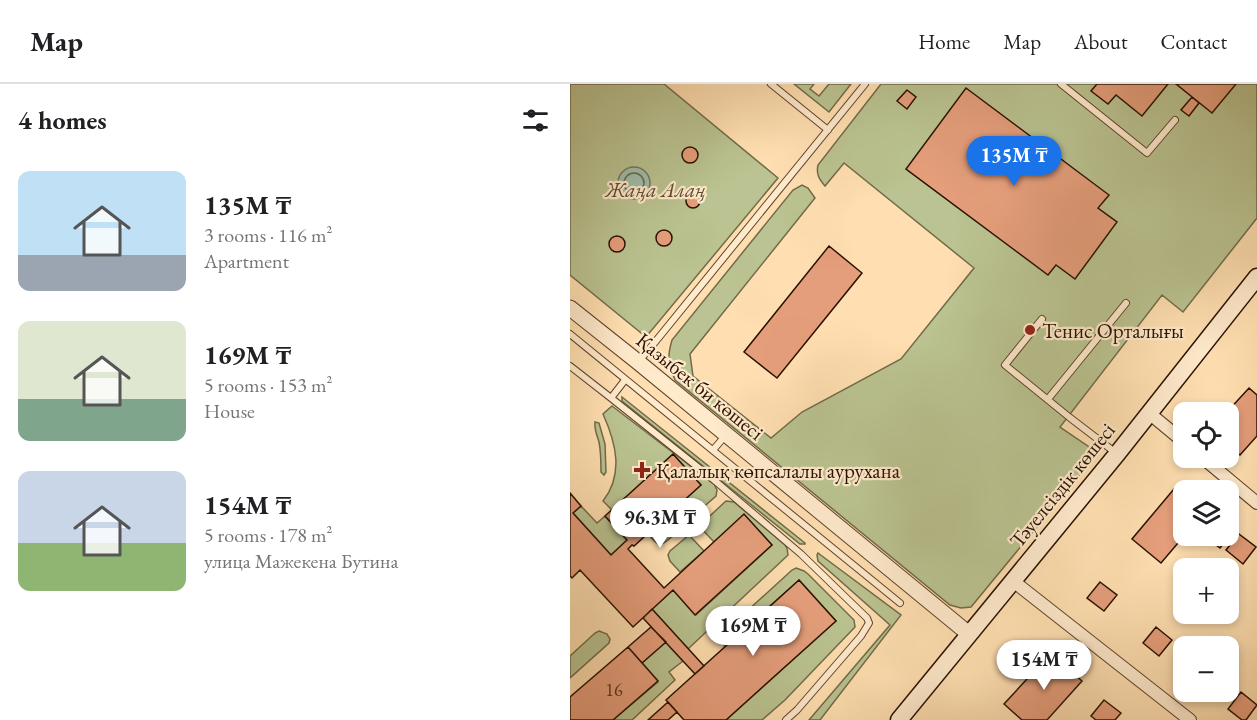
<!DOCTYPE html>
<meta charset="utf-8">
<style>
body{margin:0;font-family:"EB Garamond",serif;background:#f2f2f2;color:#202124;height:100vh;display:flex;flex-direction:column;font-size:22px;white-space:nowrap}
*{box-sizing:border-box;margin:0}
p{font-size:20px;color:#757577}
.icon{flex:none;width:33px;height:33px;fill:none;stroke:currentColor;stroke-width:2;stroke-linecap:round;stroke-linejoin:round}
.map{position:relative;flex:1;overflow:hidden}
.side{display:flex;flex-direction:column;background:#fff;width:570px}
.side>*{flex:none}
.tools{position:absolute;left:603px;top:318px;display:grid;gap:12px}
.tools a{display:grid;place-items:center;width:66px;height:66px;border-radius:12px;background:#fff;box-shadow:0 3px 9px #0003;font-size:30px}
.price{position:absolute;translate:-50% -51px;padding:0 14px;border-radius:21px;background:#fff;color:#222;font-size:20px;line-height:39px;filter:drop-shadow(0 2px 3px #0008)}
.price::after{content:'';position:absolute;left:50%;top:36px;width:18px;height:14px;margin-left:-9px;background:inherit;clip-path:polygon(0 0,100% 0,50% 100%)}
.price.active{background:#1a73e8;color:#fff}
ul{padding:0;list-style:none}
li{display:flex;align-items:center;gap:18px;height:150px;padding:0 18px}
li span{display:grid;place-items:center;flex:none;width:168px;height:120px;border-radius:12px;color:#555}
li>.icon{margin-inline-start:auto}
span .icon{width:72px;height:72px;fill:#fffc;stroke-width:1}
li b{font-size:26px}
h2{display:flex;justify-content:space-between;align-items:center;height:72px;padding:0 18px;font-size:26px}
header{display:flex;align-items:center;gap:36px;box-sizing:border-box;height:84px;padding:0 30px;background:#fff;border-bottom:2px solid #e0e0e0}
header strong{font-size:28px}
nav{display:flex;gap:33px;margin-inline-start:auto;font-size:21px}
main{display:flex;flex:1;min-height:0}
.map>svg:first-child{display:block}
</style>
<header>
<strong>Map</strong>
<nav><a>Home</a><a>Map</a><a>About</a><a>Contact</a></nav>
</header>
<main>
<section class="side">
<h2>4 homes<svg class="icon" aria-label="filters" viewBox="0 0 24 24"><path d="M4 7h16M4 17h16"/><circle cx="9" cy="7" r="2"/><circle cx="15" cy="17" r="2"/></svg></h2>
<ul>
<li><span style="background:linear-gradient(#bfe0f5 70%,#9aa5b1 0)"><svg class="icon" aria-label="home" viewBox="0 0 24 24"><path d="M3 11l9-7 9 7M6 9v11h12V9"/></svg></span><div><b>135M ₸</b><p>3 rooms · 116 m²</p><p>Apartment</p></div></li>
<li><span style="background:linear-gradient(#dfe7d0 65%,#7fa58c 0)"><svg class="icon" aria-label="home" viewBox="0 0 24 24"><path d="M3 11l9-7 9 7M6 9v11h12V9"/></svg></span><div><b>169M ₸</b><p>5 rooms · 153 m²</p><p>House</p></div></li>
<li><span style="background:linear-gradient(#c9d6e8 60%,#8fb573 0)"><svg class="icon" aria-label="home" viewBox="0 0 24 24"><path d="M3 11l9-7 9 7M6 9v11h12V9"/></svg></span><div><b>154M ₸</b><p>5 rooms · 178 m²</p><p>улица Мажекена Бутина</p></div></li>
</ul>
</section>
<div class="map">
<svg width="687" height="636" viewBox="0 0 687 636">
<rect width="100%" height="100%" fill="#ffdfb1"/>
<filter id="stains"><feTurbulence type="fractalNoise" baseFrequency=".00333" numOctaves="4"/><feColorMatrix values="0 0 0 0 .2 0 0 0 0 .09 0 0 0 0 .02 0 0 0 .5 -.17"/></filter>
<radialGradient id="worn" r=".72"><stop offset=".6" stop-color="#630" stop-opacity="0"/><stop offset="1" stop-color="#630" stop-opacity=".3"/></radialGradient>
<!-- green -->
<path fill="#bac391" stroke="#726a48" stroke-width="1.5" d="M0,0H94L208,94L76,253L0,191Z
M224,0H244L240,5L249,12L259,0H281L259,28Z
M311,0H687V134L613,228L592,211L490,343L528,369L401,523L391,524L380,521L105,296C98,280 97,273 102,256L223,106L232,101L238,104L245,114L120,270L123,292L201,354L232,328L331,275L404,184L274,79L255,102C249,95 246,90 248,81Z
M52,313L235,459V460H230L52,317Z
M42,322L144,400L147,406L146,412L122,433L110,420L131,401L103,370L42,426L33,417C54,390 46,359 33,330Z
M25,338L29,339L35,360L36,388L34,391L31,388C31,378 31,368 29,358C27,351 24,345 25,338Z
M156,417L164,418L215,461L217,464L218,471L118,565L82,525L103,506L126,531L202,461L174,431L144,458L129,442Z
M11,422L27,439L35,432L57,456L41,471L3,429Z
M101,429L112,442C108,446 95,462 89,460C85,459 81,453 78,450Z
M119,451L134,467L110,488L100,477L98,471L100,467Z
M248,469L331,531L250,636H239L320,541L248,477L247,471Z
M226,484L234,487L238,490L284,536L285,543L215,616L192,636H156L266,537L229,496L155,563C152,558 151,554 153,549L222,486Z
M29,547L37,550L40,555L39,559L0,594V572L25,549Z
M96,558L113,577L99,588L105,596L62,636H43L88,598L72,579Z"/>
<!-- water -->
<path fill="#a1bda8" stroke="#717865" stroke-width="1.5" d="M48 99a16 16 0 1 1 32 0a16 16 0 1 1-32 0Z"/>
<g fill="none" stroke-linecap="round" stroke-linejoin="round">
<!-- shore -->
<path stroke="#656754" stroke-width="1.5" d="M54 99a10 10 0 1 1 20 0a10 10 0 1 1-20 0Z"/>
</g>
<!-- building -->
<path fill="#e59e7b" stroke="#291100" stroke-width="1.5" d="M527,0H598L572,32L546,11L538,20L521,7Z
M606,0H666L642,29Z
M396,4L539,111L528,124L547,138L505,195L486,181L478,191L336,85Z
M337,6L346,13L337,25L327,17Z
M622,13L629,19L619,32L611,26Z
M112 71a8 8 0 1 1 16 0a8 8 0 1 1-16 0Z
M116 117a7 7 0 1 1 14 0a7 7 0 1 1-14 0Z
M86 154a8 8 0 1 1 16 0a8 8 0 1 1-16 0Z
M39 160a8 8 0 1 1 16 0a8 8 0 1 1-16 0Z
M259,162L292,189L207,294L174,268Z
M679,304L687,311V352L670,371L658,361V328H657Z
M103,370L131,401L64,462L62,461L58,465L94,504L174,430L202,461L125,531L103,506L63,543L10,486L2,494L0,492V409L11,422L3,429L41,471L57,456L35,432Z
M609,399L618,406H614V452L591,479L562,455Z
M658,444L663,448L650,464L634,452H658Z
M669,450L686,463L673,480L656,466Z
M229,496L266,537L156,636H114L96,616Z
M530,498L547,511L534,527L517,514Z
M82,525L134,582L125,590L73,534Z
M81,543L96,558L72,579L58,563Z
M586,543L602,556L589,572L573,559Z
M58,563L88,597L43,636H0V613Z
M481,569L512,597L477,636H452L434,620Z
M671,608L687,621L676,636H672L658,625Z
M534,616L551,629L545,636H526L521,632Z
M98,618L107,628L98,636H78Z"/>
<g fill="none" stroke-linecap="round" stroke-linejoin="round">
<defs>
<path id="service" d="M201,0L258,46
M491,0L577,69L605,36
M472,235L435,281L499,333L546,369
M0,250L330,519
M68,278L81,263L295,0
M0,282L41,314L55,296
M41,314L144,396L231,470L297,534L299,539L291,552L227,626L216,636
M478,315L556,219
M143,366L156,351"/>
<path id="minor" d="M579,329L614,358
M633,374L687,419
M443,497L620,636"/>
<path id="tertiary" d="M0,224L68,278L399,550"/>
<path id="secondary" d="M329,636L547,370L687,193"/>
</defs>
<!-- service casing -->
<use href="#service" stroke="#5e442c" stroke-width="8"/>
<!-- minor casing -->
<use href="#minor" stroke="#5e442c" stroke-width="14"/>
<!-- tertiary casing -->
<use href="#tertiary" stroke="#5e442c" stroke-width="17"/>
<!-- secondary casing -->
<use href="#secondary" stroke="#291100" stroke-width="19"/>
<!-- service -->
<use href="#service" stroke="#ffeacc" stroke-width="6"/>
<!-- minor -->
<use href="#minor" stroke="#ffeacc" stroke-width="12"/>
<!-- tertiary -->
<use href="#tertiary" stroke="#ffeacc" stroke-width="15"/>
<!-- secondary -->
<use href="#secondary" stroke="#ffeacc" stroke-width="16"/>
</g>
<!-- markers -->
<g fill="#8f2418" stroke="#ffeacc" stroke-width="2">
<circle cx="460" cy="246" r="6"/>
<path d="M69 377h6v6h6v6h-6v6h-6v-6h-6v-6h6z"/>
</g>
<g text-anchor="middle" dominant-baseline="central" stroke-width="4.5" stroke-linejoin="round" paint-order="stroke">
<!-- number labels -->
<g font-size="18" fill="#58341f">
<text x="44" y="605">16</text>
</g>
<!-- park labels -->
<g font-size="21" font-style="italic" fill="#5c4f33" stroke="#ffeacc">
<text x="86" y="105">Жаңа Алаң</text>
</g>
<!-- poi labels -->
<g font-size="21" fill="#291100" stroke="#ffeacc" text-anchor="start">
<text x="472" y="246">Тенис Орталығы</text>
<text x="86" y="386">Қалалық көпсалалы аурухана</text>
</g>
<!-- street labels -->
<g font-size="21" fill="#291100" stroke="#ffeacc">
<text transform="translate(130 302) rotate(39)">Қазыбек би көшесі</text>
<text transform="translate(492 401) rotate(-51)">Тәуелсіздік көшесі</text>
</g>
</g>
<rect width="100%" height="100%" filter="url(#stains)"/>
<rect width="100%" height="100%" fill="url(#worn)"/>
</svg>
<div class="tools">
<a><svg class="icon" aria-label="locate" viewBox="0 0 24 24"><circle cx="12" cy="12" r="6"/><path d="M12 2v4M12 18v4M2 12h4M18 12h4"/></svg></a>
<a><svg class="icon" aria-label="layers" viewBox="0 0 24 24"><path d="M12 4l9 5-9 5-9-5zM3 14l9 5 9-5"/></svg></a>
<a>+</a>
<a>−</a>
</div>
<b class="price active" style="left:444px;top:103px">135M ₸</b>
<b class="price" style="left:90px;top:465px">96.3M ₸</b>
<b class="price" style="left:183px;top:573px">169M ₸</b>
<b class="price" style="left:474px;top:607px">154M ₸</b>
</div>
</main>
